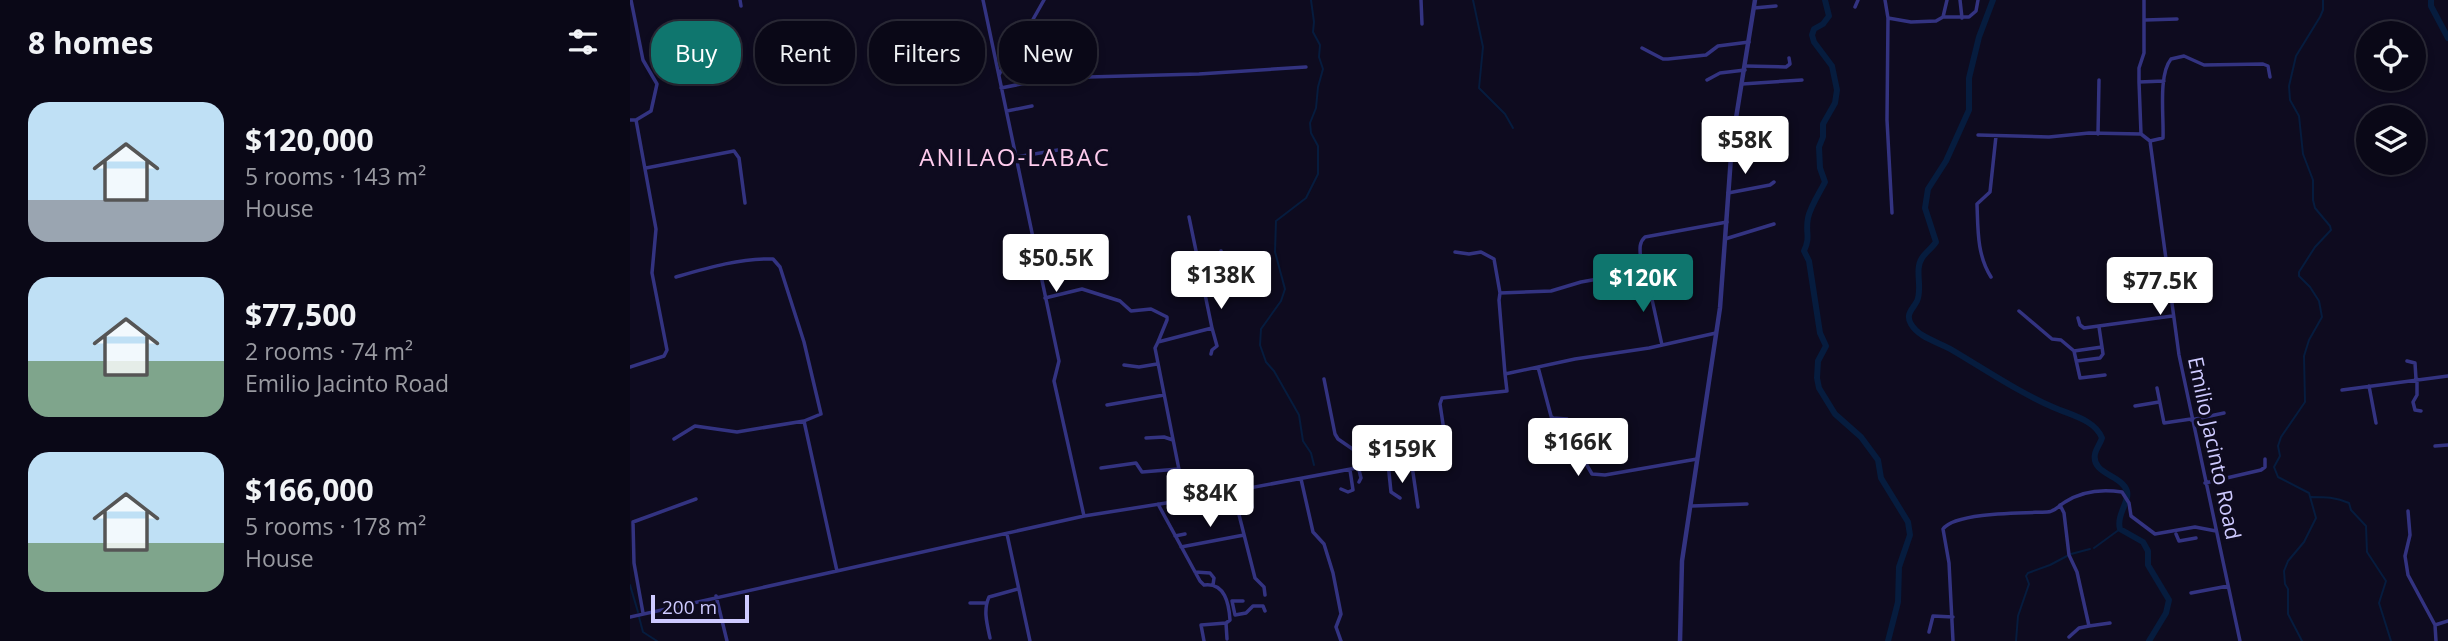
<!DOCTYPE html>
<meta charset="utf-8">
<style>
body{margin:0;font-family:"Open Sans",sans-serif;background:#181624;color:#f1f3f6;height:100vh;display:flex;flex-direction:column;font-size:26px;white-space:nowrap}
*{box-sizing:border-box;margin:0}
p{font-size:23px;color:#999aa1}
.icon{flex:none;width:38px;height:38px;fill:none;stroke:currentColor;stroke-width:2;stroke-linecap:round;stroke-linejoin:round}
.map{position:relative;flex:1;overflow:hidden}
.details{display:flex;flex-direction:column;background:#0a0817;width:630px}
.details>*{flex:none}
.banner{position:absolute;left:21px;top:21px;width:665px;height:63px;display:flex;gap:14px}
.tools{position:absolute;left:1726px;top:21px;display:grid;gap:14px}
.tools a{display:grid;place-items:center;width:70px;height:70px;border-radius:50%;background:#0a0817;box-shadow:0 4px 10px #0003,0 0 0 2px #2a2936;font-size:35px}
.scale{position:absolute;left:21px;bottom:18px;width:98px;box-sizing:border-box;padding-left:7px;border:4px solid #cecaff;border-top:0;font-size:19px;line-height:24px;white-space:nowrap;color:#cecaff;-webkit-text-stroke:5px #0e0b1f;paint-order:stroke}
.price{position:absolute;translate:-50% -60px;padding:0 16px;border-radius:7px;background:#fff;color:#222;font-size:23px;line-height:46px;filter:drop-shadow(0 2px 4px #0008)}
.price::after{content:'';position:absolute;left:50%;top:42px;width:21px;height:16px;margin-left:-10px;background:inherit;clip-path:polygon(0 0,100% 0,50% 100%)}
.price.current{background:#0f766e;color:#fff}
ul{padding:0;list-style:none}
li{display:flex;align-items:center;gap:21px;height:175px;padding:0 28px}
li span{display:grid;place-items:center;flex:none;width:196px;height:140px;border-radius:21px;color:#555}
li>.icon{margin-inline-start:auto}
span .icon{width:84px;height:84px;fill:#fffc;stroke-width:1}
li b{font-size:30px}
h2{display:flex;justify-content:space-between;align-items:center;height:84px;padding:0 28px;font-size:30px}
.chip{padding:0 24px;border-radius:28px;background:#0a0817;box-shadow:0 4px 10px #0003,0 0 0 2px #2a2936;font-size:24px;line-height:63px}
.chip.current{background:#0f766e;color:#fff}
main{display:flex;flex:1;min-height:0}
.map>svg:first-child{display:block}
</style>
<main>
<section class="details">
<h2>8 homes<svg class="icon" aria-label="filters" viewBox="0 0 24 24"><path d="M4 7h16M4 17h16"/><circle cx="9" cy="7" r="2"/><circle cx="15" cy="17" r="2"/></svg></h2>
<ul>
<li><span style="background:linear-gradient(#bfe0f5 70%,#9aa5b1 0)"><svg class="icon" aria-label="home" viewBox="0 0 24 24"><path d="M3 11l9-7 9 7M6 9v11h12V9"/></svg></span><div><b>$120,000</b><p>5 rooms · 143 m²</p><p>House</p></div></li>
<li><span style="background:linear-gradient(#bfe0f5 60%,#7fa58c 0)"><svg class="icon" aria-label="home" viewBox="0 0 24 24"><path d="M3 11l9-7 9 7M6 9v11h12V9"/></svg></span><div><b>$77,500</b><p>2 rooms · 74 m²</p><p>Emilio Jacinto Road</p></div></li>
<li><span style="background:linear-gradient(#bfe0f5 65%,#7fa58c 0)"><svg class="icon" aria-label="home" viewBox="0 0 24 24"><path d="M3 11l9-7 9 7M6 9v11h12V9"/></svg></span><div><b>$166,000</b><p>5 rooms · 178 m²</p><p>House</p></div></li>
</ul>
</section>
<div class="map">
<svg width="1818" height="641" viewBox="0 0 1818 641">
<rect width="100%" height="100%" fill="#0e0b1f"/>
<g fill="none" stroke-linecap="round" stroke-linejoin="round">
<!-- stream -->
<path stroke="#061c3e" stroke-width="2" d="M681,0L684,22L683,32L690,45L689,57L693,69L688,87L686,108L680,123L681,133L688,146V174L676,198L646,221L645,252L655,289L651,301L631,329L630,345L636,362L644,371L669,415L673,441L681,453L684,465
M843,0L853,47L849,88L875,114L883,128
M1681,497C1695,497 1706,497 1719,503L1721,510L1736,526L1737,552L1756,581L1749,603L1761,641
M1464,548L1490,529
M1441,554L1460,549
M0,585L8,612
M9,617L13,632L27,641
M1386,641L1388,616L1399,584L1396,576L1398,573L1420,565L1437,556
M1672,641L1658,614V589L1655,584L1654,571L1658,561L1674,542L1686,518L1679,493L1648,477L1644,467L1650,456L1648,446L1651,437L1675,402L1674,356L1679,340L1692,317L1689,301L1680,287L1669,276V272L1685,247L1701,230L1700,226L1685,208L1683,200V180L1673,154L1669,116L1660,100L1659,86L1666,56L1690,17L1693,10V0"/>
<!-- river -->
<path stroke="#061c3e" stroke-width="6" d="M1195,0L1199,16L1193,24L1184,29L1182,35L1184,42L1202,66L1207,90L1205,103L1193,124V137L1189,147L1190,168L1195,182C1190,192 1180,207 1178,218C1175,233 1181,236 1174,251L1179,261L1190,333L1196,346L1188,361L1187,378L1189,388L1205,414L1231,437L1248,460L1251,478L1278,522L1280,535L1269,567L1268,602L1258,641
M1363,0L1349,37L1339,78V110L1316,161L1298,189L1295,208L1306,242C1302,248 1295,253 1292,258C1284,270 1293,288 1287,301C1283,309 1275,314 1281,324C1289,338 1309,342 1322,350C1356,370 1388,392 1425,408C1441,415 1465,420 1472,438C1470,444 1466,449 1465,454C1461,474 1492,475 1497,491C1500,501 1486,515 1490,529L1513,542L1518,551V565L1539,600L1536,613L1519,641
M1801,0V6L1818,38"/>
<!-- minor -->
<path stroke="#333381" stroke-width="3.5" d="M110,0L111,6
M353,0L429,361L424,381L454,516
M791,0L792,24
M1255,0L1258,18L1257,120L1262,213
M1330,0L1332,18
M1225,7L1228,0
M1124,8L1146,6
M1313,17L1317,0
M1258,18L1281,22L1306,21L1313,17H1339L1346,11L1348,0
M1515,20L1547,19
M1012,48L1033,59H1038L1076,55L1088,46L1119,42
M1115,66L1156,67L1160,64L1159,58
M369,75L388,36L397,30L414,0
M1077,80L1090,73L1115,70
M1509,82L1534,81
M1112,84L1172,80
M371,88L421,78L569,74L676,67
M377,111L402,106
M0,120H6L21,111L27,84L13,60L1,0
M1468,134L1469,80
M1511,134L1509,82V68L1514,53V0
M1348,135L1419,137L1459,133L1511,134L1520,141L1549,355L1610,641
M1520,141L1533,138C1534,117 1528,75 1541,59L1554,56L1574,65L1633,64L1638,66L1640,77
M386,157L434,149
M16,168L104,151L109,158L115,203
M1098,193L1140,185L1144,182
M1095,239L1144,224
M825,252L839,254L851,252L864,259L870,293
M570,263L589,259L591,251
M1010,269L1016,272L1032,345
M46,277C77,268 110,258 143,259L150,267L174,342L191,414L174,421L207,571
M1361,277C1347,255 1348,230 1347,204L1360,192L1366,136
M415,298L452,289L490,301L501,311L521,309L537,317V320L528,342
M1389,311L1422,339L1431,340L1444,351
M1448,318L1450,325L1454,328L1542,316
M1469,327L1472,347L1444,351L1450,378L1475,375
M581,354L582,350L587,346L582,328
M1447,361L1470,358L1473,354L1472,347
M1777,361L1785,363L1786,379
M494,365L509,367L527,364
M0,367L34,356L37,350L22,273L26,229L6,120
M908,367L921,416L923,418L937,419L948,450L962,474L975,475L1067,459
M875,374L869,300L870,293L921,291L951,282L1007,272C1016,261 1004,247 1015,237L1097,222
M694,379L705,434L708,439L724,450L731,478L729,482
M1787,379V395L1783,402L1785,410L1791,411
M1739,386L1746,423
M1527,388L1534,423L1561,419
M1712,390L1818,376
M477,405L534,395
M1505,406L1529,402
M1561,420L1594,413
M909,424L923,418
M516,438L534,437L543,440
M44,439L65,426L107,432L174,421
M1805,446L1818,445
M781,459L788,507
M758,463L761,492L770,498
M471,468L506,463L512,472L549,469
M671,479L683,532L694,544L703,573L711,614L706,627L711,641
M1575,483L1631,470L1635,467V459
M711,489L718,492L723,490L720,470
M603,491L625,578L634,587L635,595
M555,500L812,452L816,449V444L810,404L812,398L877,391L875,374L945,359L1019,348L1086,333
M528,504L570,581L574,585C595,582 599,604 600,620L596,623L571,625L574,641
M1430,505L1434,513L1439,555L1447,572L1459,626L1480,623
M1062,506L1117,504
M608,509L616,510L622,507L619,489
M1778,511L1780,535L1775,556L1778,575L1805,625
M377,534L400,641
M1546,534L1549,541L1566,538
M545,536L555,534
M551,547L614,535
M565,572L580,573L584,578L583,585
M1561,593L1598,586
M86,596L97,641
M602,601L605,615L616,613L623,606H633L635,611
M603,601H613
M340,603H356
M13,613L4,563L3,522L66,499
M0,617L454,516L555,500L525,348L528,342L582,328L559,217
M596,623L597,639
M1299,632L1303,616L1323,617
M1439,637L1449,628L1459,626
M360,638C357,624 353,610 359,597L388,589
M1323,641L1319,563L1313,529C1325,512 1395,513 1417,512C1425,512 1428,506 1435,502C1452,491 1473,489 1492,492L1499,503L1501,516L1525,534L1565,527L1586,531
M1806,641L1805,625L1818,621"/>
<!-- tertiary -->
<path stroke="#333381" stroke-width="4.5" d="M1050,641L1052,561L1090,308L1102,143L1125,0"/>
</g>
<g text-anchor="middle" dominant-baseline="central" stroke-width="7" stroke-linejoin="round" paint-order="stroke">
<!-- street labels -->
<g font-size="21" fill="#cecaff" stroke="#0e0b1f">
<text transform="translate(1585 448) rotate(78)">Emilio Jacinto Road</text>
</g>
<!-- quarter labels -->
<g font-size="24" letter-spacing="2" fill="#fce" stroke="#0e0b1f">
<text x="385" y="156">ANILAO-LABAC</text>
</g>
</g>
</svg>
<div class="tools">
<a><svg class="icon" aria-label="locate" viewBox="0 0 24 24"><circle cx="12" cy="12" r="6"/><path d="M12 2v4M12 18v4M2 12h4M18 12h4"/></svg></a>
<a><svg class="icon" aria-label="layers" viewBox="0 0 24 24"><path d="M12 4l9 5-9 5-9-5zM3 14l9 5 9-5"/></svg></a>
</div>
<div class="scale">200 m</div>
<b class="price" style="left:1115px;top:176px">$58K</b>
<b class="price" style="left:426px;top:294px">$50.5K</b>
<b class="price" style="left:591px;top:311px">$138K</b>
<b class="price current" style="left:1013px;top:314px">$120K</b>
<b class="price" style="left:1530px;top:317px">$77.5K</b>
<b class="price" style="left:948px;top:478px">$166K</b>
<b class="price" style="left:772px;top:485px">$159K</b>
<b class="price" style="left:580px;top:529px">$84K</b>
<div class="banner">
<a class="chip current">Buy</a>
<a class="chip">Rent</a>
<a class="chip">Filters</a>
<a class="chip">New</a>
</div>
</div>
</main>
